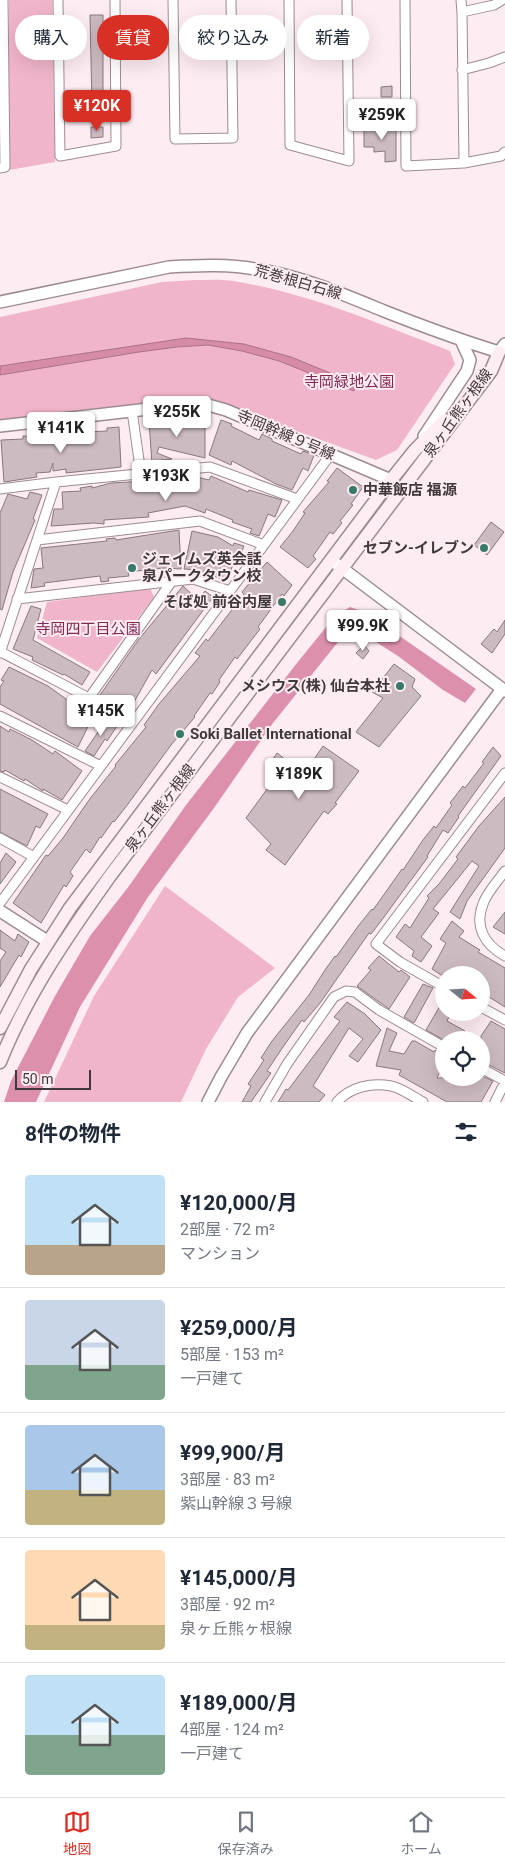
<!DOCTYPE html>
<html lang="ja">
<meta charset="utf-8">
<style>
body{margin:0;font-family:Roboto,"Noto Sans JP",sans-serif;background:#f6f6f7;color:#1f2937;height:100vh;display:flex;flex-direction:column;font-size:19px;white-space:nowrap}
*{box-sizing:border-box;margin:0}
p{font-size:16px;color:#747a83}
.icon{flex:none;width:28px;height:28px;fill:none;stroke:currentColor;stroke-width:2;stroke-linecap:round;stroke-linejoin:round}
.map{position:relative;height:1102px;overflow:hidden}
.panel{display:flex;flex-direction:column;background:#fff;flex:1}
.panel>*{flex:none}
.hud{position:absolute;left:15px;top:15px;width:475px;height:45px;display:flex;gap:10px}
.needle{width:32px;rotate:108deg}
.tools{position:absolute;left:435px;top:966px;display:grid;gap:10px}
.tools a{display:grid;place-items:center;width:55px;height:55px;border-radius:50%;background:#fff;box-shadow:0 5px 20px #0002;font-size:25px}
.scale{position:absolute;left:15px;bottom:12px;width:76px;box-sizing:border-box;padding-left:5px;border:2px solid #3f393b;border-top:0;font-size:14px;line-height:18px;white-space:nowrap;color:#3f393b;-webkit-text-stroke:4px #fdecf2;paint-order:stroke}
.price{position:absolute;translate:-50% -42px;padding:0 11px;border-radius:5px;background:#fff;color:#222;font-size:16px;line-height:32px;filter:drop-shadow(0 1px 2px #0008)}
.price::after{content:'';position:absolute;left:50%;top:30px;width:15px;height:11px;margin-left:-8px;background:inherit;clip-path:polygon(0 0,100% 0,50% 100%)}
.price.current{background:#d93025;color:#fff}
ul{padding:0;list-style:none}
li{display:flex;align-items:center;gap:15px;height:125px;padding:0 25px}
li+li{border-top:1px solid #e0e1e3}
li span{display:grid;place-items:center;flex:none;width:140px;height:100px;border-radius:5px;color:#555}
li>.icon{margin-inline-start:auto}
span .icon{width:60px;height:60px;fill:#fffc;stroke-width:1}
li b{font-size:21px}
h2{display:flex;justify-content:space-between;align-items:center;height:60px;padding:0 25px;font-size:21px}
.tag{padding:0 18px;border-radius:22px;background:#fff;box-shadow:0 5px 20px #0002;font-size:18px;line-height:45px}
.tag.current{background:#d93025;color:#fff}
.tabs{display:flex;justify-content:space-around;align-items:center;height:70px;border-top:1px solid #e0e1e3;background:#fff;font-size:14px;color:#747a83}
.tabs a{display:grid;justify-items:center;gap:2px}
.tabs .current{color:#d93025}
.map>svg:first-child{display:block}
</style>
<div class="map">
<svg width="505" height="1102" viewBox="0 0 505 1102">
<rect width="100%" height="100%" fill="#fdecf2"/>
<!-- green -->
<path fill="#f1b5cb" d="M9,0H52L55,162L9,170Z
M195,280C208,280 221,279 233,281C308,293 379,324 450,351L455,364L397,450L376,460L231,407L201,399L0,423V317L162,282Z
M150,588L154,597L97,672L37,638L47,602Z
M165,886L275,968L238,997L206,1049L181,1102H44L94,996Z"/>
<!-- forest -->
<path fill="#dc90ae" d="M350,607L365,612L476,689L465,703L443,690L398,656L354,628L338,642L273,723L214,808L148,897L80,1007L36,1102H4L11,1081L55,996L90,936L129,886L186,805L297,663L335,616Z"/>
<!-- water -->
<path fill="#d68ba9" stroke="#a97288" d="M186,338L244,344L291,357L335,375L347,377L355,375L354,391L279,361L242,351L208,345L177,347L139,352L0,375V366Z"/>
<!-- building -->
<path fill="#ccbbc1" stroke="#88797e" d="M90,15H103V105H92Z
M392,86V97H381V87Z
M91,127H103V137L91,138Z
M396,127V161L385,162V151L374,152V147H364V128Z
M159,420V422L182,421L205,423V458L159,447L157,453L172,459L154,461L152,464L149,421Z
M221,420L232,424L231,426L259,440L262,434L272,439V441L301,454L303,451L314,455L308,471L303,468L292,490L276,484L232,461L231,465L209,455Z
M119,427L121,467L66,473V469L53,471V463L50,472L36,473L37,477L4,482L1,440L23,439V436L43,437V434L107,431V428Z
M337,468L363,487L351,504L353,505L340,521L342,523L333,534L330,532L313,556L316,559L308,568L280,547L293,531L305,513L303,512L329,482L327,481Z
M188,475L209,480L211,476L248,492L249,490L282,500L275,517L268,514L259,536L250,533L252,529L232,522L233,520L206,509L205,513L185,506L148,513L149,517L104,520V524L94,523L51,526L54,509H63L62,492L81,491L80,488L92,486V488L111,483L166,480V478Z
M30,492L42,495L33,519L35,520L13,572L2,610L0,609V513L8,494L27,499Z
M491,522L504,532L487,555L474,545Z
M179,530L181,569L164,568L128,572L129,576L108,578L109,581L101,582L100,576L44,583L45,586L31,588L34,569L43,568L41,548L107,541L106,539L115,538L116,540Z
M192,531L218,537L233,546L234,543L244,546L236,566L233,565L226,581L199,570L184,569Z
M267,562L292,585L284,596L282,594L258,627L260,629L237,659L235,657L219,680L220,682L212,694L210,693L194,716L195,717L171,745L128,804L114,822L113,821L101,838L100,837L90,853L86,849L70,872L73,876L66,887L64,885L41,923L13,903L46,855L48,856L63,838L89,800L116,766L115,765L146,727L144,725L159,704L200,656L195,653L206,639L208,641L244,594L242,592Z
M183,586L198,600L205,591L213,597L156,674L152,670L129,711L112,698L109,702L100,695L139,639Z
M31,606L41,609L33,640L90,672L82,685L64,674L63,675L32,660L33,657L13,649Z
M505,620V634L492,653L481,644L494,629L497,632Z
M364,645L369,651L363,659L356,653Z
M394,664L415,679L412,687L421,696L379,747L356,732L383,698L372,692Z
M9,667L48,686L66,699L94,714L78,747L0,704V687L4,681L1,680Z
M107,719L117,726L107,741L105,739L94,756L85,751Z
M0,726L9,732L10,729L32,740L53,754L55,751L82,771L62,800L43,789V791L25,779L24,781L5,770L4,772L0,771Z
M323,746L359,771L335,803L337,804L328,814L324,811L285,865L266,850L271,844L246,818L276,777L267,768L277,753L304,774Z
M493,747L501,756L458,816L459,817L448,833L443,830L427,856L428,857L384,917L371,934L369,933L320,1003L304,1022L302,1020L285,1044L267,1071L271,1073L251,1102H242L251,1086L248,1084L264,1060L261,1058L272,1041L309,995L325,970L335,956L336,957L359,925L372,909L373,910L402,869L403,870L423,840L434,826L436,828L452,805L450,803L463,786L465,788L484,763L482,762Z
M0,789L48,814L40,828L36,826L27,846L0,832Z
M505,797V848L467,901L460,919L450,912L479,866L472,861L433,909L439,913L421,937L432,946L421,962L412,956L414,951L396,937L405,924L410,928L429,898L427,896L439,884L458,859L456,857L479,826Z
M6,853L16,862L0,884V863Z
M505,912V934L493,927Z
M452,921L464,931L459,937L480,950L478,952L505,968V1007L481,992V975H441L432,969L446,943L440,939Z
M0,930L15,941L18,934L29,942L21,957L19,955L0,987V961L6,952L0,948Z
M379,956L399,972L401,970L410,977L389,1009L357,986L371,970L368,968Z
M423,984L433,988L414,1023L404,1017Z
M444,999V1012H451L447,1021L465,1031L461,1040H444L426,1030Z
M347,1002L365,1014L381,1030L358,1062L349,1056L363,1039L349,1028L313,1086L325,1095L319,1102H278L286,1089L288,1090L340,1021L334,1017Z
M491,1021L505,1029V1073L489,1065L481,1059V1036Z
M387,1028L397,1033L389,1051L404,1054L412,1041H415L434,1052L435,1050L444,1055V1062L437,1078H481L482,1076L493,1081L481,1102H447L399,1075L401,1070L376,1066Z"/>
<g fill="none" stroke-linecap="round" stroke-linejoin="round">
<defs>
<path id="minor" d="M58,0L60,156L116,146L115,0
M173,0L175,139L233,138L231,0
M289,0L290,145L349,161L347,0
M405,0L406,166L464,163L501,156L505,152
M461,0L462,12L464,163
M462,12L494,5L502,0
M462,70L489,63L505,57
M0,168L5,167L3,0
M132,411L141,474
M0,489L56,482L210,467L297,499
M37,540L200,521L264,545
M17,599L193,579L230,591
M1,652L89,698L132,723
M0,653L56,482
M89,698L172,581
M0,716L101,766
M0,777L68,810
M0,838L34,857
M505,871C498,881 487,892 483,904C474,927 485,945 505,956
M0,903L331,454
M444,987L400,962L376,944L505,773
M481,1007L505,1020
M481,1068L505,1081
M265,1102L287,1064L334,997L346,991L355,992L379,1010L444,1047
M337,1102C350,1087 372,1082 391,1086C402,1088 413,1097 423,1102
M495,1102L505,1082"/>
<path id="tertiary" d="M0,302L169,267C200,265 231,264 261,270C303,277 345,295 384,311C422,326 460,340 499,352L505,344
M0,426L201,403L226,410L391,480
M424,436L467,371L470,360L461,340
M335,563L505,691
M0,911L47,941
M208,1102L221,1077L247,1033L502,689"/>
<path id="secondary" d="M0,1028L31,969L70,908L391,480L415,450L445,420
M0,1062C27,994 68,935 110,876L491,371L499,352"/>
</defs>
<!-- minor casing -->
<use href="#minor" stroke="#9c8c91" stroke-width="11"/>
<!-- tertiary casing -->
<use href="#tertiary" stroke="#9c8c91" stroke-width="14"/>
<!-- secondary casing -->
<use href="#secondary" stroke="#9c8c91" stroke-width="15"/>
<!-- minor -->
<use href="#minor" stroke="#fff" stroke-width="9"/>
<!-- tertiary -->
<use href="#tertiary" stroke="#fff" stroke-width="11"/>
<!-- secondary -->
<use href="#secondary" stroke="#feedf3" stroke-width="12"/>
</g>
<!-- markers -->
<g fill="#387969" stroke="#fdecf2" stroke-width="2">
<circle cx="353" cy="490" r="5"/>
<circle cx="484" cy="548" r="5"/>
<circle cx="132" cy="568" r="5"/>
<circle cx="282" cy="602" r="5"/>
<circle cx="400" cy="686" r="5"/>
<circle cx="180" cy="734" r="5"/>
</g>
<g text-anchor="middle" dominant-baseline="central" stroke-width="4" stroke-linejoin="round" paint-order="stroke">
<!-- street labels -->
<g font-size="15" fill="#3f393b" stroke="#fdecf2">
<text transform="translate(298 282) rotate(16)">荒巻根白石線</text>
<text transform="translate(458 413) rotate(-54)">泉ヶ丘熊ヶ根線</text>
<text transform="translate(286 435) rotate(23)">寺岡幹線９号線</text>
<text transform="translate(160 808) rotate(-53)">泉ヶ丘熊ヶ根線</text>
</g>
<!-- park labels -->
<g font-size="15" fill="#812953" stroke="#fdecf2">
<text x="349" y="382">寺岡緑地公園</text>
<text x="88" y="629">寺岡四丁目公園</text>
</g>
<!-- poi labels -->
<g font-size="15" font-weight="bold" fill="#3f393b" stroke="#fdecf2" text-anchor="start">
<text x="363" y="490">中華飯店 福源</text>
<text x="474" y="548" text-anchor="end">セブン-イレブン</text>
<text x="142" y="559">ジェイムズ英会話<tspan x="142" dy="17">泉パークタウン校</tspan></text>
<text x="272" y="602" text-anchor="end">そば処 前谷内屋</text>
<text x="390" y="686" text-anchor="end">メシウス(株) 仙台本社</text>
<text x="190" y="734">Soki Ballet International</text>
</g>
</g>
</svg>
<div class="tools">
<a><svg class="needle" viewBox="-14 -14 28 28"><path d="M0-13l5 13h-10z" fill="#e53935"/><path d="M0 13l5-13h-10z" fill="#747a83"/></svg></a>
<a><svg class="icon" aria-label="locate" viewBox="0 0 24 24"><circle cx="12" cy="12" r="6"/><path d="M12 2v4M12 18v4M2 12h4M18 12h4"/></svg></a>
</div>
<div class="scale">50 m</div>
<b class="price current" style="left:97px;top:132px">¥120K</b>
<b class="price" style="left:382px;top:141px">¥259K</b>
<b class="price" style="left:177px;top:438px">¥255K</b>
<b class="price" style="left:61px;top:454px">¥141K</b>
<b class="price" style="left:166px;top:502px">¥193K</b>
<b class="price" style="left:363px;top:652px">¥99.9K</b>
<b class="price" style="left:101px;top:737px">¥145K</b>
<b class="price" style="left:299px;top:800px">¥189K</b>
<div class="hud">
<a class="tag">購入</a>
<a class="tag current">賃貸</a>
<a class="tag">絞り込み</a>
<a class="tag">新着</a>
</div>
</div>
<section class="panel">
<h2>8件の物件<svg class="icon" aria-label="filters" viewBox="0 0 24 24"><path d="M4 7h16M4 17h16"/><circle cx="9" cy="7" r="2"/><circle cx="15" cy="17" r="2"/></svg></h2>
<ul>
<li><span style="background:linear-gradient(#bfe0f5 70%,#b9a48a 0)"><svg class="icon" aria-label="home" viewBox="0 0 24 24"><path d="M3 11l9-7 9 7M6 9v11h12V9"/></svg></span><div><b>¥120,000/月</b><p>2部屋 · 72 m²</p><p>マンション</p></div></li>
<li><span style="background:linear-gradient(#c9d6e8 65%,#7fa58c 0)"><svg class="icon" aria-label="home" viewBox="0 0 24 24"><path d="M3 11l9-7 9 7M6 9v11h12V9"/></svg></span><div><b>¥259,000/月</b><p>5部屋 · 153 m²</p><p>一戸建て</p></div></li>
<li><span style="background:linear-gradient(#a9c7e8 65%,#c2b280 0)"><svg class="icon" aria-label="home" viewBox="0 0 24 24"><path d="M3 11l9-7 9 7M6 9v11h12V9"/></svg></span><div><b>¥99,900/月</b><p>3部屋 · 83 m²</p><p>紫山幹線３号線</p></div></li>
<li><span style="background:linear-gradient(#ffd9b3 75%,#c2b280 0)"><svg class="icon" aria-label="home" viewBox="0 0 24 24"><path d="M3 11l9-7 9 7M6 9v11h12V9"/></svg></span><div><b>¥145,000/月</b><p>3部屋 · 92 m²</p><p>泉ヶ丘熊ヶ根線</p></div></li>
<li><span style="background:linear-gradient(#bfe0f5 60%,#7fa58c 0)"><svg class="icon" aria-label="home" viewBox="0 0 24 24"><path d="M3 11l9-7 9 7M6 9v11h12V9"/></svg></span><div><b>¥189,000/月</b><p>4部屋 · 124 m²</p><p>一戸建て</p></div></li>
</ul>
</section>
<nav class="tabs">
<a class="current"><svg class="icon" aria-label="map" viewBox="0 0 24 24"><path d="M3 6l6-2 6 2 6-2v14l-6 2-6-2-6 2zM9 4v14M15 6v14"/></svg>地図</a>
<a><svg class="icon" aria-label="saved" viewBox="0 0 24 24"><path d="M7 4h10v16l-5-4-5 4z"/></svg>保存済み</a>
<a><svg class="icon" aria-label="home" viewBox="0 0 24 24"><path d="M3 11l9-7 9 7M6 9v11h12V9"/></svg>ホーム</a>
</nav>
